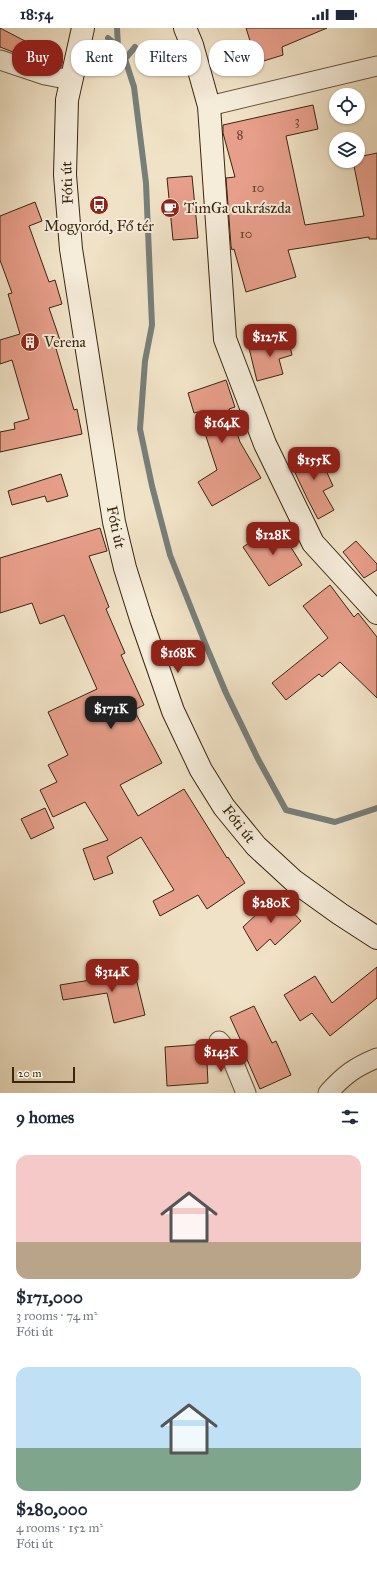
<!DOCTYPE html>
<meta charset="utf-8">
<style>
body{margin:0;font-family:"IM FELL Great Primer",serif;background:#f6f6f7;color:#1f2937;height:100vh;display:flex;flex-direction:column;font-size:15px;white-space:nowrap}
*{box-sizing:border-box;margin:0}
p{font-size:13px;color:#747a83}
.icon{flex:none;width:22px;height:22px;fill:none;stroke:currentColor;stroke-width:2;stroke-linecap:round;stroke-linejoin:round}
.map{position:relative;height:1065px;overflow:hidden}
.drawer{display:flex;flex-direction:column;background:#fff;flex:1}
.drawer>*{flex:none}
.banner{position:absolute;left:12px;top:12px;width:353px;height:36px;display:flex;gap:8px}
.fabs{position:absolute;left:329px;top:60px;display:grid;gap:8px}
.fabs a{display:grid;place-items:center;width:36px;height:36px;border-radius:50%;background:#fff;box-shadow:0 1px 3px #0004;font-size:20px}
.scale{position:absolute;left:12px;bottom:10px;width:63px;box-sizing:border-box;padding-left:4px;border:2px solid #38260f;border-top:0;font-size:11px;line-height:14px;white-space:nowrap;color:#38260f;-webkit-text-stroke:3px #f5ecda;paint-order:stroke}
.price{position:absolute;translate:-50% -34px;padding:0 9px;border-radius:8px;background:#8f2418;color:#fff;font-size:13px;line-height:26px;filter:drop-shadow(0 1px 2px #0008)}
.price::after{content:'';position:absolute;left:50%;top:24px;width:12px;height:9px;margin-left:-6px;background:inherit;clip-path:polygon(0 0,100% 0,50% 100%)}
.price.current{background:#222;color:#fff}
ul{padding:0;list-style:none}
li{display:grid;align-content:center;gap:8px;height:212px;padding:0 16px}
li span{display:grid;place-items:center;height:124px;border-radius:12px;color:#555}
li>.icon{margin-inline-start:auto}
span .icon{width:72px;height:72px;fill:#fffc;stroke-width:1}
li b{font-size:17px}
h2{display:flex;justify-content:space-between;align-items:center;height:48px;padding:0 16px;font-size:17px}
.chip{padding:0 14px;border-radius:16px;background:#fff;box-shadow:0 1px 3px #0004;font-size:14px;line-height:36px}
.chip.current{background:#8f2418;color:#fff}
.status{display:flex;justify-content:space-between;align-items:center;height:28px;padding:0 20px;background:#fff;direction:ltr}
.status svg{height:11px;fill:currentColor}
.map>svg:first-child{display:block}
</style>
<div class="status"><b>18:54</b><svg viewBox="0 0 49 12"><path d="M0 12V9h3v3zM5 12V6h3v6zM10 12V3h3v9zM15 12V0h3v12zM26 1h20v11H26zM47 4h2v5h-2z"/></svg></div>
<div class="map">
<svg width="377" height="1065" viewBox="0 0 377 1065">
<rect width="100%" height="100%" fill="#f0e2c6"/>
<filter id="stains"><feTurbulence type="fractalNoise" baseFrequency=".005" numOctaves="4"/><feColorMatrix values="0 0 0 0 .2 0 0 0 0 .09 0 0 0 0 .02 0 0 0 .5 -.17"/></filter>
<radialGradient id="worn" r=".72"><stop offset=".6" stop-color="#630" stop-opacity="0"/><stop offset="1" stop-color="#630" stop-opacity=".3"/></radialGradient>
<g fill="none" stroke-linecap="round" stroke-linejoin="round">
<!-- stream -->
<path stroke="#777f7a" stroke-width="6" d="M117,0L118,18
M108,10L118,18L125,31L134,59L146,155L152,297L145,333L140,401L152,458L170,527L205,615L226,665L258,731L286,782L335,794L377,780
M125,31L135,19"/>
</g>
<!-- building -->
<path fill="#e79e8a" stroke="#38260f" d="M0,0L25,13L18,26L0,19Z
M246,0H327L282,19L283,27L257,35Z
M313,77L318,101L286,108L305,197L364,188L353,133H358V129L377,125V211H369V209L288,222L296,249L246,264L234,221L232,222L231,218L226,150L235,149L223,105V97Z
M192,148L198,210L173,212L167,150Z
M35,174L42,193L29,198L49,254L55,252L62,276L49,280L61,315L55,317L74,382L77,381L82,406L0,424V404L15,401L14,395L29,391L12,332L0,336V312L20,306L8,266L12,265L0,232V188Z
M288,310L292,327L279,331L283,346L257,353L249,320Z
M226,352L235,379L229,381L240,414L261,450L212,478L198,454L217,442L198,384L194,385L188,365Z
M316,420L333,458L323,463L334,482L318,491L307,470L289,432Z
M61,446L68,468L47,474L45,468L12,477L8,463Z
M277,497L302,537L269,558L243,519Z
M100,500L107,523L89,528L109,579L106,581L125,625L121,627L144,677L134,682L162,735L120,757L138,788L184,761L227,830L228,829L245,855L207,881L198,867L160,888L153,873L174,862L141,809L107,829L113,845L94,852L83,821L108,812L85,774L53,789L40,762L57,754L48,737L68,727L48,684L97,661L64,587L40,596L32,575L0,585V530Z
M356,513L377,536V542L364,550L343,524Z
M330,557L354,589L358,585L377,609V670L340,634L322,649L319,646L286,672L272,655L328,610L303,578Z
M45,780L54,800L31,811L21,791Z
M277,867L301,893L275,917L270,911L257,923L243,899Z
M133,938L145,987L114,995L107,965L63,972L60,957L103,950L102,946Z
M377,939V970L330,1008L312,985L300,993L284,967L315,948L332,975Z
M254,978L272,1015L276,1013L291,1047L260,1061L245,1027L247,1026L230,989Z
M206,1016L208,1055L167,1058L165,1019Z"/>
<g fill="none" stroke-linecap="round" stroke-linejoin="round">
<defs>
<path id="street" d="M0,32L45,47L71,52
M209,78L377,38
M219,1013L230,1026L246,1065
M328,1065C344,1047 355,1039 377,1030"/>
<path id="secondary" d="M83,0L67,72L65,147L71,221L114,494L125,540L141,591L173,683L201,742L224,779L256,818L294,853L340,886L377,910
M185,0L192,17L209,78L225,311L265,416L313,515L377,585"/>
</defs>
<!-- street casing -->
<use href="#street" stroke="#66553d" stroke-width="21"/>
<!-- secondary casing -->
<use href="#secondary" stroke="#38260f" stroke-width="24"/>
<!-- street -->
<use href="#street" stroke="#f5ecda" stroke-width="19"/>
<!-- secondary -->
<use href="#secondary" stroke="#f5ecda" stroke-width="22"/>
</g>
<!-- icons -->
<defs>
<symbol id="bus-disc" viewBox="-11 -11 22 22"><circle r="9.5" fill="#8f2418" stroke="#f5ecda"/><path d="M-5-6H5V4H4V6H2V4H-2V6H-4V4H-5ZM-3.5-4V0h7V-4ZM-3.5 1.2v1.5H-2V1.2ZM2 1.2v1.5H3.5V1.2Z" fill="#fff"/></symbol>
<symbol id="cafe-disc" viewBox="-11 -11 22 22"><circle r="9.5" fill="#8f2418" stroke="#f5ecda"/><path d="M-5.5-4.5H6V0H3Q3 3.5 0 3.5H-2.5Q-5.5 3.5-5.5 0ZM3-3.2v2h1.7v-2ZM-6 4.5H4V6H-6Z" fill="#fff"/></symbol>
<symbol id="building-disc" viewBox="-11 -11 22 22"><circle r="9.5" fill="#8f2418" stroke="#f5ecda"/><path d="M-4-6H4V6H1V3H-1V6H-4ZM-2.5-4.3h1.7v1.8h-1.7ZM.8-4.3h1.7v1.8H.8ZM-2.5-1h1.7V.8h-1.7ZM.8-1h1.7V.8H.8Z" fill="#fff"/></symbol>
</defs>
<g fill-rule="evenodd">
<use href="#bus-disc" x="88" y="166" width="22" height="22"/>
<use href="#cafe-disc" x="159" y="169" width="22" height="22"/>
<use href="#building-disc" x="19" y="303" width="22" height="22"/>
</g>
<g text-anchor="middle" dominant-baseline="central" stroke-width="4" stroke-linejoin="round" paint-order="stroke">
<!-- number labels -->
<g font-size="13" fill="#64442e">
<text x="297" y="93">3</text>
<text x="240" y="107">8</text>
<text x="258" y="160">10</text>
<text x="246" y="206">10</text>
</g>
<!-- street labels -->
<g font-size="15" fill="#38260f" stroke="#f5ecda">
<text transform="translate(67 155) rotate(-92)">Fóti út</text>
<text transform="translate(116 499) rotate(78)">Fóti út</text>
<text transform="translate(239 796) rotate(52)">Fóti út</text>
</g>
<!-- poi labels -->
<g font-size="15" fill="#38260f" stroke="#f5ecda" text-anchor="start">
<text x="184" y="180">TimGa cukrászda</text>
<text x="99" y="198" text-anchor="middle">Mogyoród, Fő tér</text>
<text x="44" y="314">Verena</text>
</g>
</g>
<rect width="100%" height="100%" filter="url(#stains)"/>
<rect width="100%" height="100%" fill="url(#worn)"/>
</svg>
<div class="fabs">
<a><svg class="icon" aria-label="locate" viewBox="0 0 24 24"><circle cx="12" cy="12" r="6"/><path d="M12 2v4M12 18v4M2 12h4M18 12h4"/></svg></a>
<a><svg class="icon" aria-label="layers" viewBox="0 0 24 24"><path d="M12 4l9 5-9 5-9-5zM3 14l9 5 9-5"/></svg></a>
</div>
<div class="scale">20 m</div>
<b class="price" style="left:270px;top:330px">$127K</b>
<b class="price" style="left:222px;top:416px">$164K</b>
<b class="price" style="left:314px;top:453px">$155K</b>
<b class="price" style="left:273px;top:528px">$128K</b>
<b class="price" style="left:178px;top:646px">$168K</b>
<b class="price current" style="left:111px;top:702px">$171K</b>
<b class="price" style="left:271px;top:896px">$280K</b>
<b class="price" style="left:112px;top:965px">$314K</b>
<b class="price" style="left:221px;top:1045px">$143K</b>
<div class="banner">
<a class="chip current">Buy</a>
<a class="chip">Rent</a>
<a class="chip">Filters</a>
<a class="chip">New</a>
</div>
</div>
<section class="drawer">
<h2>9 homes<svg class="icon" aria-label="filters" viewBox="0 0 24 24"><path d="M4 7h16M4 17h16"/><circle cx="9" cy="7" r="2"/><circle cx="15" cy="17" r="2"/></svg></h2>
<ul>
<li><span style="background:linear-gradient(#f6c9c9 70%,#b9a48a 0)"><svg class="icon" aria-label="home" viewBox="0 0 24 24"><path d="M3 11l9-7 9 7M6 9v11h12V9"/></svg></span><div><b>$171,000</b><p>3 rooms · 74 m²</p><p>Fóti út</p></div></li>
<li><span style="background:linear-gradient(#bfe0f5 65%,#7fa58c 0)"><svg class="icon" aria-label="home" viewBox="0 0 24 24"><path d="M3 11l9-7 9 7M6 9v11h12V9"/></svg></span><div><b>$280,000</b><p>4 rooms · 152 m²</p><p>Fóti út</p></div></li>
</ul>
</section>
